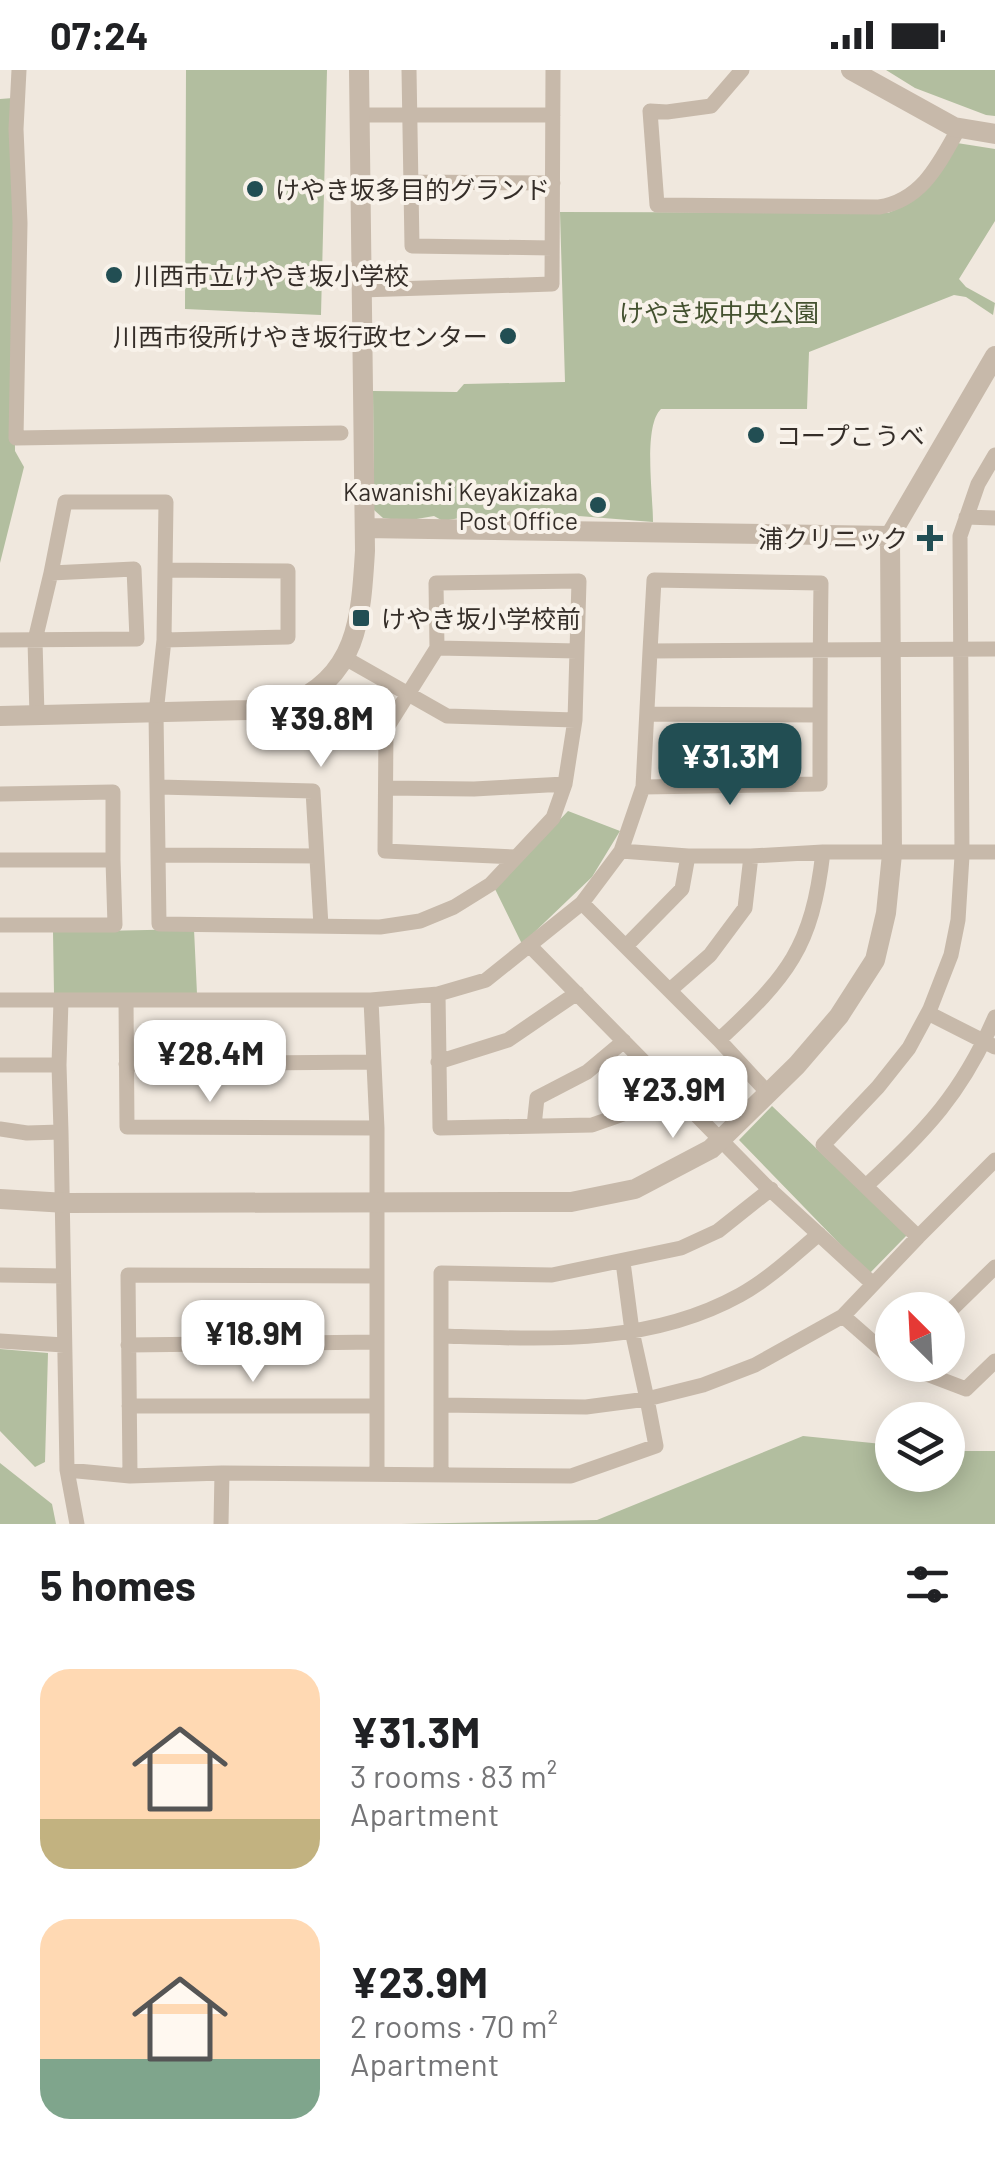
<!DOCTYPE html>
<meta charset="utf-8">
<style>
body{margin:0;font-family:Barlow,"Noto Sans JP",sans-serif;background:#f6f6f6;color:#202124;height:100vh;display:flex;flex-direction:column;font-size:38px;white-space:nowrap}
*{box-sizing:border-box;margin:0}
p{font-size:32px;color:#757577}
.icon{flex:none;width:55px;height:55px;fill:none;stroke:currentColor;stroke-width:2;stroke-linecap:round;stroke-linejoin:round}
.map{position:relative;height:1454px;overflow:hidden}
.details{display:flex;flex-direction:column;background:#fff;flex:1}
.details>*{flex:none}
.needle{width:65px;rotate:336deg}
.tools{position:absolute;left:875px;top:1222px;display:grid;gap:20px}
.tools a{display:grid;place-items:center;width:90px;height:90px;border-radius:50%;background:#fff;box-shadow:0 5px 25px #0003;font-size:50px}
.price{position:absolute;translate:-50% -85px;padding:0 22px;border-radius:20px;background:#fff;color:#222;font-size:32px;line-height:65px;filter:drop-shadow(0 2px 5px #0008)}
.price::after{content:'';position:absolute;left:50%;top:60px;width:30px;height:22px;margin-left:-15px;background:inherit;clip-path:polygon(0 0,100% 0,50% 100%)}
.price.on{background:#224e53;color:#fff}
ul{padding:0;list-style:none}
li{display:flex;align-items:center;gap:30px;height:250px;padding:0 40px}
li span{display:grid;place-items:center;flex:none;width:280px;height:200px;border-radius:30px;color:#555}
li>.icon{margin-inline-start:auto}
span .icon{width:120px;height:120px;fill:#fffc;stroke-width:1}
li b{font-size:42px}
h2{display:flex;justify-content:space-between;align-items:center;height:120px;padding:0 40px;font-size:42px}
.status{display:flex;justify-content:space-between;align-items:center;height:70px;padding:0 50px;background:#fff;direction:ltr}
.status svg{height:28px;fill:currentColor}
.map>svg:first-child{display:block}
</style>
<div class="status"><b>07:24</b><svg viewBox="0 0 49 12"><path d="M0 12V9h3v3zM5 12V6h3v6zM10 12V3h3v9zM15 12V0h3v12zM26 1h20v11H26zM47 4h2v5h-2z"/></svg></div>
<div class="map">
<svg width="995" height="1454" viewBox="0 0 995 1454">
<rect width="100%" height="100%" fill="#f0e8de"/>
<!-- green -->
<path fill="#b2be9f" d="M186,0H327L321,245L185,239Z
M886,0H995V46L986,45L915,18Z
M13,28L15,381L24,397L0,493V29Z
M957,73L995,79V151L959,209L966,217L995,233L993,245L966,227L954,225L809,282L807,339H661C643,356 653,424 653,452L554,444L552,452L465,447L443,451L434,446L405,451L383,448L374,440L373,321L457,322L464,314L565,312L560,142L888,143C924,129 938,104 957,73Z
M568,741L620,761L592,807L522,874L495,819Z
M194,859L197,924H54L53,862Z
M772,1036L907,1165L869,1204L739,1070Z
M0,1279L48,1283L45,1392L35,1397L0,1361Z
M803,1366L892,1375V1405H948V1381H995V1454H401L597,1450Z
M0,1393L52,1434L56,1454H0Z"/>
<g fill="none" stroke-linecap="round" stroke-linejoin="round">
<!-- minor -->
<path stroke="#c7b9aa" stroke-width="15" d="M19,0L16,59L20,153L16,368L341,363
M409,0L412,176L552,178
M742,0L711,36L667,42L650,41L657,135L879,137C922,130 939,94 959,58
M359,45H553
M411,112L553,113
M361,220L552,214L553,0
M995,385L978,414L960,466L962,786L958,850L951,885L930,939L909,978L878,1017L823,1075L918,1167L995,1090
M966,447L995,448
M0,570L137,569L134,499L51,503L65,432H166L164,570L156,643L159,854L380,857L420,851L454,837L491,814L553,748L565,714L575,650L579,511L436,513L437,578L386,659L385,781L516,787
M164,570L288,567V501L165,500
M437,578L577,581
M650,581L643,717L820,714C820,647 820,580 821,513L654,510L650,581L995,579
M345,588L447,646L575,650
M647,644L820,645
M37,646L35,570L51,503
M159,717L313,721L321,856
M386,718L474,719L565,714
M0,724L113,722V790H0
M621,781L688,786H751
M823,782H995
M160,785L317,786
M582,833L719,970C788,906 812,878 823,782L751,786L745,838L710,885L670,920
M0,855H115L113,790
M627,875L682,819L688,786
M531,877L764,1114L873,1214
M438,924L440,1058L592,1055L629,1042L671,1019
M0,930H371L438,924L486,910L582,833L621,781L643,717
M126,930L127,1057L377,1058
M371,930L377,1058V1206
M928,943L995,977
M719,970L768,1023
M438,992L508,970L577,923
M126,994L374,992
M0,995H59L61,930
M59,995L61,1062
M534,1056L537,1028L587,1002L624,971
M0,1059L27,1063L61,1062L67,1400L77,1454
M866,1116C927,1059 961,1025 995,947
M0,1205L63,1206
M948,1243L995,1197
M843,1246L918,1167
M441,1266C543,1269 648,1276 740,1225C769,1209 794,1185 819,1164
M0,1271L64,1275
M128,1275L377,1272
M903,1295L966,1319L995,1291
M441,1335L586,1337L647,1329L632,1261L623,1192
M129,1336H377
M67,1400L130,1406
M222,1403L130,1406L128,1205L377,1206V1404
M441,1405V1203L552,1205L681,1178L718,1161L771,1119
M221,1454L222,1403L571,1406L656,1376L647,1329L703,1315L755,1295L843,1246L892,1289"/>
<!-- tertiary -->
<path stroke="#c7b9aa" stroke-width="20" d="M851,0L954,57L995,64
M365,458L890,466
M0,646L248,640C260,639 276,640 287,635C358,608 361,547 365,481L359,0
M0,1129L66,1133L571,1132L635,1119L711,1079L797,995L839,946L875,890L886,843L892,784L890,466L995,286"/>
</g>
<!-- markers -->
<g fill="#224e53" stroke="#f8f2ea" stroke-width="4">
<circle cx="255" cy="119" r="10"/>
<circle cx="114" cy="205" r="10"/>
<circle cx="508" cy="266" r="10"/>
<circle cx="756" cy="365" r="10"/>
<circle cx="598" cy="435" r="10"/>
<path d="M925 453h10v10h10v10h-10v10h-10v-10h-10v-10h10z"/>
<rect x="351" y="538" width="20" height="20" rx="5"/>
</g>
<g text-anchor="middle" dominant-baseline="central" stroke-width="8" stroke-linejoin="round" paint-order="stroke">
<!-- poi labels -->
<g font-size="25" fill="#352e29" stroke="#f8f2ea" text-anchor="start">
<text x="275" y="119">けやき坂多目的グランド</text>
<text x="134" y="205">川西市立けやき坂小学校</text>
<text x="488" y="266" text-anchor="end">川西市役所けやき坂行政センター</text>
<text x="776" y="365">コープこうべ</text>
<text x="578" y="421" text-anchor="end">Kawanishi Keyakizaka<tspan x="578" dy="29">Post Office</tspan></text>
<text x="908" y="468" text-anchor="end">浦クリニック</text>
<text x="381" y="548">けやき坂小学校前</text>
</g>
<!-- park labels -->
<g font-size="25" fill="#43512f" stroke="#f8f2ea">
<text x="719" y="242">けやき坂中央公園</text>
</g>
</g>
</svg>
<div class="tools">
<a><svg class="needle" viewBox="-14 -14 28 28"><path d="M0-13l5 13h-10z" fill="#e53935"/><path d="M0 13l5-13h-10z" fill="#757577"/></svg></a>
<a><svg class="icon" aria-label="layers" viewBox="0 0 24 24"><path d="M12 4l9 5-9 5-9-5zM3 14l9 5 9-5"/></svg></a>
</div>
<b class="price" style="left:321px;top:700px">¥39.8M</b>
<b class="price on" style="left:730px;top:738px">¥31.3M</b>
<b class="price" style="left:210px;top:1035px">¥28.4M</b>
<b class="price" style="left:673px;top:1071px">¥23.9M</b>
<b class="price" style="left:253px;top:1315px">¥18.9M</b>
</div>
<section class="details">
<h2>5 homes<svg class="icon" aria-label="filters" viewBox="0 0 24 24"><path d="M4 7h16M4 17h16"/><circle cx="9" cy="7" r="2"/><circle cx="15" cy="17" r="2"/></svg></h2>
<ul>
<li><span style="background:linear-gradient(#ffd9b3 75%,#c2b280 0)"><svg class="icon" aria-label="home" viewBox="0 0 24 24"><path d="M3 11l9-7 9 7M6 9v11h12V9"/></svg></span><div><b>¥31.3M</b><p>3 rooms · 83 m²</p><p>Apartment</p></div></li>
<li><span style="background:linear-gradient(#ffd9b3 70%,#7fa58c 0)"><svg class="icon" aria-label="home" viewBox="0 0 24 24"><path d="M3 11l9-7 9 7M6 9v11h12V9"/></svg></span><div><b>¥23.9M</b><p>2 rooms · 70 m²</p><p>Apartment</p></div></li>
</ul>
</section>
